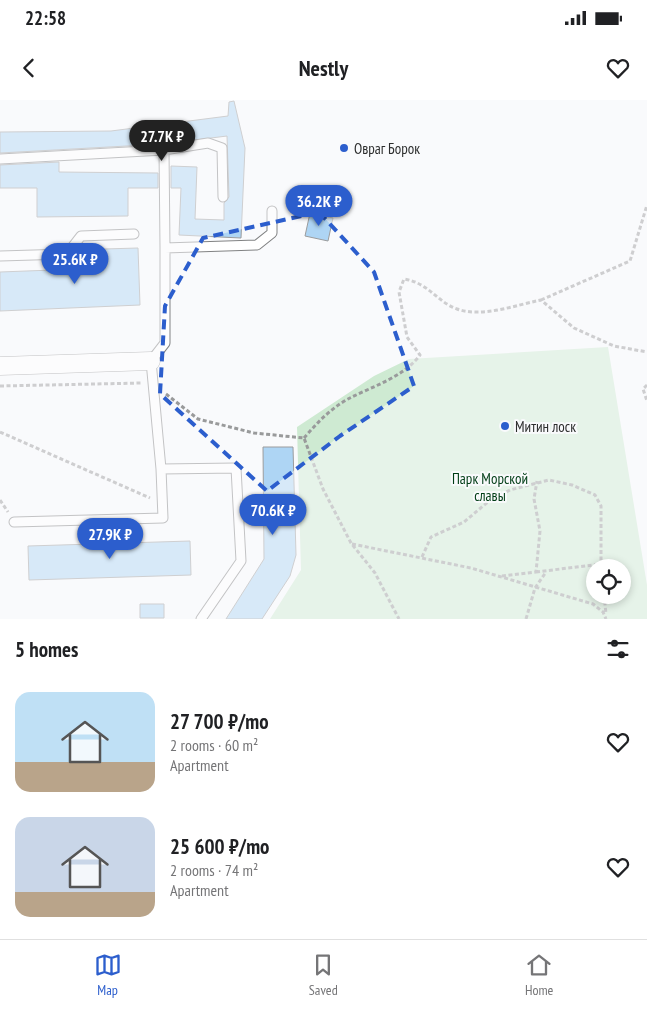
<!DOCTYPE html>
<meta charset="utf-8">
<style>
body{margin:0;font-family:"PT Sans Narrow",sans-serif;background:#f6f6f6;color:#202124;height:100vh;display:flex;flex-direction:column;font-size:19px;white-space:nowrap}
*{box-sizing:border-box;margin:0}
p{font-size:16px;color:#757577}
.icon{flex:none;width:28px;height:28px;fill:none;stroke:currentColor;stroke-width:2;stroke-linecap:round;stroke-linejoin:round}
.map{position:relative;height:519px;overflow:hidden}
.panel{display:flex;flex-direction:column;background:#fff;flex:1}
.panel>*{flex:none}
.buttons{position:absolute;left:586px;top:459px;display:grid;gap:10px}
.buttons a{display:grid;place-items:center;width:45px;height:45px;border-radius:50%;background:#fff;box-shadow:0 2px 8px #0003;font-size:25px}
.price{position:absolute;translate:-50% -42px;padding:0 11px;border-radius:18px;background:#2c5ecd;color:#fff;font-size:16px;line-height:32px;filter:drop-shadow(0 1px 2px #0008)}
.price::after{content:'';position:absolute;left:50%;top:30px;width:15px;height:11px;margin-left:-8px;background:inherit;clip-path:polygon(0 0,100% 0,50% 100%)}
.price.current{background:#222;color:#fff}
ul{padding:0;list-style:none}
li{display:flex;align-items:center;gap:15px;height:125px;padding:0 15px}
li span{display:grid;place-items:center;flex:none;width:140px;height:100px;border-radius:15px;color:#555}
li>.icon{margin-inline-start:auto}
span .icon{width:60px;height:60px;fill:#fffc;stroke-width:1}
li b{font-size:21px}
h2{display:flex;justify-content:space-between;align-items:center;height:60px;padding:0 15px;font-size:21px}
.status{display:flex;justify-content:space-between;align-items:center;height:35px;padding:0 25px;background:#fff;direction:ltr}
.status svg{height:14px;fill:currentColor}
header{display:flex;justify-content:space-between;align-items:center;height:65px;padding:0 15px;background:#fff;font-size:22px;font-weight:700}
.tab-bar{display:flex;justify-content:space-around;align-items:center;height:70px;border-top:1px solid #e0e0e0;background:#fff;font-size:14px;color:#757577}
.tab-bar a{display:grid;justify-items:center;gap:2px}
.tab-bar .current{color:#2c5ecd}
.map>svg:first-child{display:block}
</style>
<div class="status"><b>22:58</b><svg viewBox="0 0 49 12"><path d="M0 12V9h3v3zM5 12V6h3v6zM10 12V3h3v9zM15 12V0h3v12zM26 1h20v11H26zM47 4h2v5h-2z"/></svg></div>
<header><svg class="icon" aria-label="back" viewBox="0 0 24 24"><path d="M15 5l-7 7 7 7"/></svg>Nestly<svg class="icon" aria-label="heart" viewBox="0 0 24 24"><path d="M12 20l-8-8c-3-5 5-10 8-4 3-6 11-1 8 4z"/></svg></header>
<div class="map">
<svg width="647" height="519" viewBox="0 0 647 519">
<rect width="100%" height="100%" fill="#f9fafc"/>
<!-- green -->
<path fill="#ceead2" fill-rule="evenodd" d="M608,247L647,485V519H270L301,470L297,327L374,276L409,259ZM595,468H622V495H595Z"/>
<!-- building -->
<path fill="#aed5f4" stroke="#9b9c9d" d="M234,1L245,48L241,138L179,135L181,88H171V66L197,67L195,119L224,120V103L229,97L227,36L163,44L0,53V32L111,31L228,16L229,2Z
M59,62V72L158,73V88H128V116L37,117V88H0V65Z
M310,113L333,118L328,141L305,136Z
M138,148L140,205L0,211V172L105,168L104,149Z
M263,347H293L296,455L290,476L262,519H226L264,459Z
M190,441L191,475L29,480L28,446Z
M140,504H164V518H140Z"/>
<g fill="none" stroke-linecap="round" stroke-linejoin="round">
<defs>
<path id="service" d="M164,50L165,148L257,145L272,133V111
M0,59L164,50L208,43L222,48L223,97
M165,148V243L151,261L161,369L236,368L241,461L201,519
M0,156L67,154L81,136L134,134
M14,422L163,418L161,369"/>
<path id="minor" d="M0,266L151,261"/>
</defs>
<!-- service casing -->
<use href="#service" stroke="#818283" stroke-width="11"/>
<!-- minor casing -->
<use href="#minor" stroke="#818283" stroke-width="19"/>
<!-- path -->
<path stroke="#999a9b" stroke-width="3" stroke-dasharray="4 2.5" stroke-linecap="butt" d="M541,200L630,161L647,105
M647,285L643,289L647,301
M0,286L142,283
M166,294L198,319L254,333L304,338L323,389L351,443L375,473L399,519
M0,332L150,398
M304,338C317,323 330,309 348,299C371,287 404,277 420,255L407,237L399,192L404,179C429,183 437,202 457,209C482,218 516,205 541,200L574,228L614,246L647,252
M0,400L8,412
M352,444L471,468L593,504L603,512L606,519
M422,457L431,437L464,422L489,401L510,390L549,380L572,385L595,395L601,406V468
M536,472L601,464
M502,476L536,472L540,431L534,399L537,381
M604,495L606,514
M526,519L535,488L546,472"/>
<!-- service -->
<use href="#service" stroke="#fff" stroke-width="9"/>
<!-- minor -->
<use href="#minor" stroke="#fff" stroke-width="18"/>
</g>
<!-- marked area -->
<path d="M0 0H647V519H0ZM319,112L374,172L414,286L340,336L267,391L160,294L165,206L203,138Z" fill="#f9fafc" fill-opacity=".55" fill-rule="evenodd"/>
<path fill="none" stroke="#2c5ecd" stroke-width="4" stroke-dasharray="10 6" stroke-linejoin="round" d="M319,112L374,172L414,286L340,336L267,391L160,294L165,206L203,138Z"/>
<!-- markers -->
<g fill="#2c5ecd" stroke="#f9fafc" stroke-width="2">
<circle cx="344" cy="48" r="5"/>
<circle cx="505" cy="326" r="5"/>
</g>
<g text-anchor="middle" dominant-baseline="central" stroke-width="4" stroke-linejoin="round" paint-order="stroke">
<!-- poi labels -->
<g font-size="15" fill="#2c2d2d" stroke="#f9fafc" text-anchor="start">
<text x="354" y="48">Овраг Борок</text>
<text x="515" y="326">Митин лоск</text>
</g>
<!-- park labels -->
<g font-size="15" fill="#003d16" stroke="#f9fafc">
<text x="490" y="378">Парк Морской<tspan x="490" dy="17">славы</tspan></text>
</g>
</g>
</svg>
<div class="buttons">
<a><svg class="icon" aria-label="locate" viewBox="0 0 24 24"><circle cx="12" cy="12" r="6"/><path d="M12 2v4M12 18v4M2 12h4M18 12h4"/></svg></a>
</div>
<b class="price current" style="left:162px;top:62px">27.7K ₽</b>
<b class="price" style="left:319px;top:127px">36.2K ₽</b>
<b class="price" style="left:75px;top:185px">25.6K ₽</b>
<b class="price" style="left:273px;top:436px">70.6K ₽</b>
<b class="price" style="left:110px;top:460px">27.9K ₽</b>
</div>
<section class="panel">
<h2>5 homes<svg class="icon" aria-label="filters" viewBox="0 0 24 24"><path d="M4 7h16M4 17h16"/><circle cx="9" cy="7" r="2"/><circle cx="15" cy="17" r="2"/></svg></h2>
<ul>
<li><span style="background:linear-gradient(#bfe0f5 70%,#b9a48a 0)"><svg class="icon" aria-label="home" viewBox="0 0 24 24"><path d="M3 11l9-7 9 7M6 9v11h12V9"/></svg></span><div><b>27 700 ₽/mo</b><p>2 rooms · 60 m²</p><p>Apartment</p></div><svg class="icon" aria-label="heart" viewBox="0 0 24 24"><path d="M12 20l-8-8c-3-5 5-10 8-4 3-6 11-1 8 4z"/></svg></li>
<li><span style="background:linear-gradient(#c9d6e8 75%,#b9a48a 0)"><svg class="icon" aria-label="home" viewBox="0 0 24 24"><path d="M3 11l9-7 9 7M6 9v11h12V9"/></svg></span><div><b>25 600 ₽/mo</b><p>2 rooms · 74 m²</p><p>Apartment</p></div><svg class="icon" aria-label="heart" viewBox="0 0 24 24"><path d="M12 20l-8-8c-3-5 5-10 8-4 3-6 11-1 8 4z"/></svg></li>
</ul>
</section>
<nav class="tab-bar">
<a class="current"><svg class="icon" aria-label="map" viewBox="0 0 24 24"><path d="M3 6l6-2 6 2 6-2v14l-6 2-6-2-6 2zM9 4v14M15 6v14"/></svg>Map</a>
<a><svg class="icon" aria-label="saved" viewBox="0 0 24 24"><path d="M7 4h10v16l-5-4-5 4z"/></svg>Saved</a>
<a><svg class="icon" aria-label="home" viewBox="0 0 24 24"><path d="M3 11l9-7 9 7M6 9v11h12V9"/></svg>Home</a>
</nav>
